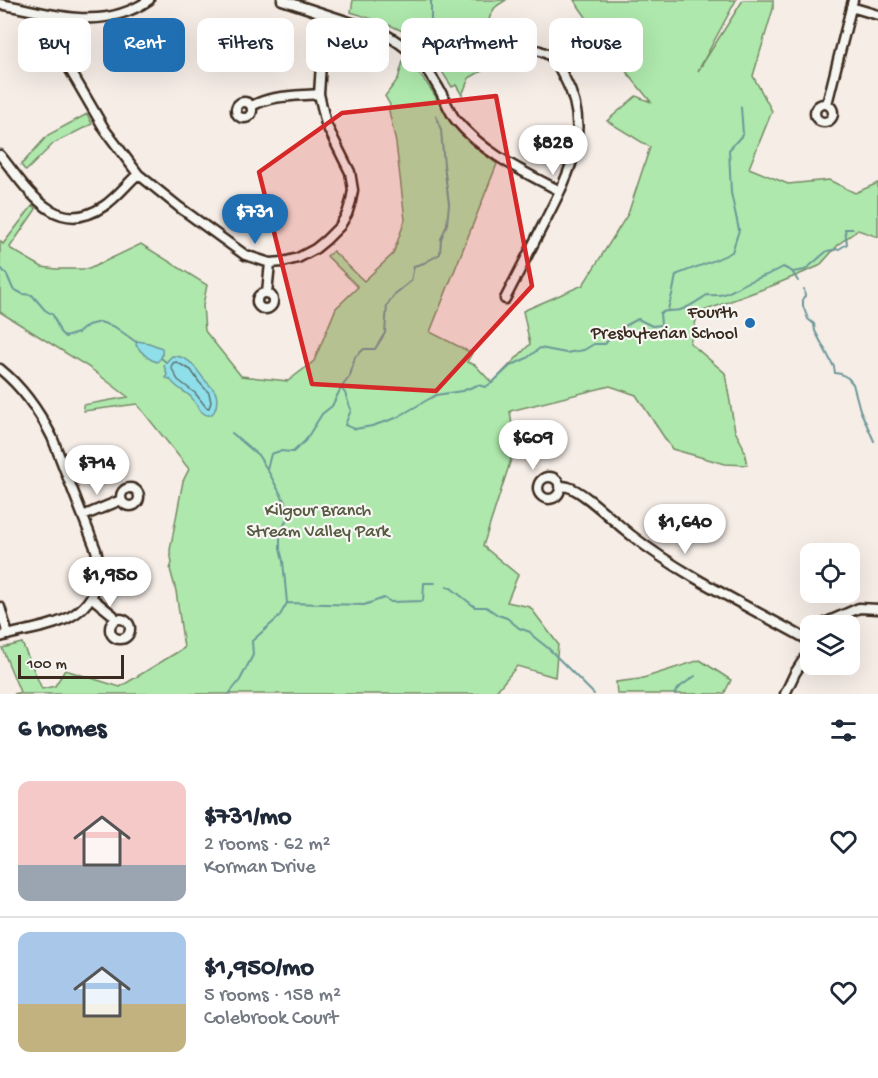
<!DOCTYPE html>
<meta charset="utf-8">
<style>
body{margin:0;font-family:"Gochi Hand",sans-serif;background:#f2f2f3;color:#1f2937;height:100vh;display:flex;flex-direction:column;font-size:22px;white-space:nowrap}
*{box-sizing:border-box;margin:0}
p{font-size:20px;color:#747a83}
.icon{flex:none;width:33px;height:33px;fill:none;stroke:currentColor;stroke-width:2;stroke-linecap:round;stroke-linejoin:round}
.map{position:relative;height:694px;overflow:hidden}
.panel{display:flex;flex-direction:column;background:#fff;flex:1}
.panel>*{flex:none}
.top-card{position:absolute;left:18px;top:18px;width:843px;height:54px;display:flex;gap:12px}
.buttons{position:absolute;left:800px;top:543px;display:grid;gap:12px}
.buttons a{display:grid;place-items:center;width:60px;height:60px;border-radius:12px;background:#fff;box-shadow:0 6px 24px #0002;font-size:30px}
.scale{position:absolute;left:18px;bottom:15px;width:106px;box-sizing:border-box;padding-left:6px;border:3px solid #3b2a1e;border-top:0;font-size:16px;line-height:21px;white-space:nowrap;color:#3b2a1e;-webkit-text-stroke:4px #f6f6f2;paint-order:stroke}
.price{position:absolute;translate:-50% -51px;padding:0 14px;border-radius:21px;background:#fff;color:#222;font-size:20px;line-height:39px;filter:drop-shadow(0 2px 3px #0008)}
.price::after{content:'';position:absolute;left:50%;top:36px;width:18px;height:14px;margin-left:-9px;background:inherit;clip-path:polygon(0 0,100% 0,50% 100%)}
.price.on{background:#1f6fb2;color:#fff}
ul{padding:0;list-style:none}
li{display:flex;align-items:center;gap:18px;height:150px;padding:0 18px}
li+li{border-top:2px solid #e0e1e3}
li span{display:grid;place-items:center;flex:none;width:168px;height:120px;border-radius:12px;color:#555}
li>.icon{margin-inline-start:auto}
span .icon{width:72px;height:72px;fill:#fffc;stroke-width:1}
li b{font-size:26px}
h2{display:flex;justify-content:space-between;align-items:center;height:72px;padding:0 18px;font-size:26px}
.chip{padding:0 21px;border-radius:12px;background:#fff;box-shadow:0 6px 24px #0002;font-size:21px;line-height:54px}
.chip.on{background:#1f6fb2;color:#fff}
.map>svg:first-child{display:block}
</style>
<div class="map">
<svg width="878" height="694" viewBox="0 0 878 694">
<rect width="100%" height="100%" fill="#f6ede7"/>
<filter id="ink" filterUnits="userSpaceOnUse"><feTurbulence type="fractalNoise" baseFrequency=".0167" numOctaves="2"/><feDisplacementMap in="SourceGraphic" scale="12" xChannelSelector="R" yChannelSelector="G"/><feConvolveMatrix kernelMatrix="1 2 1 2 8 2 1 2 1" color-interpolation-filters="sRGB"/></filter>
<g filter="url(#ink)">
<!-- green -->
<path fill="#aee8ac" stroke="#748965" stroke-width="1.5" d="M353,0H506C502,3 496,5 494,9C483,25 486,50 487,68L469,78L462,95L456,85L452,87C443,74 435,59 424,47C407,28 375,20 351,12Z
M574,0H736L698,71L743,0H773V9L753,76L772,111L749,168L788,184L829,180L855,193L878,183V237L858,230L840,243L819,266L774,285L698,313L690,343L725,373L735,431L743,446L747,465L725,464L672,449L636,395L610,386L510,411L515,447L483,546L518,575L507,602L530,607L558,644L555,677L517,666L494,694H14L20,692L2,648L22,643L42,689L55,686L65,670L120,687L184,648L176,591L170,569L172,563L170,550L183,481L189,469L137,404L84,411L83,405L128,397L90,368L0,312V241L3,244L33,205L36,209L10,247L11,249L42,267L56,269H89L141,244L207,285L203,305L205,331L241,376L288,381L314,361L336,308L358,287L327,256L333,251L364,281L393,254L405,220L396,143L389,111L390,105L385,96L398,79L403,61L407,66L409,64C428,81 435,97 449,117C462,136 478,151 497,164L430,332L472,353L467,362L475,365L492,383L530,344L523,311L583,285L628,214L650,147L607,121L636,96L651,102L612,54Z
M87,114L92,124L54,143L26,171L21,165L48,135Z
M700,660L731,680L724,694H617L616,682L640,679Z"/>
<!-- water -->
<path fill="#8edfe9" stroke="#6d9798" stroke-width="1.5" d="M137,341L149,343L162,348C163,355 162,358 157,362C149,360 141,352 136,345Z
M172,356C190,356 195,368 204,379C208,384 214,388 216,394C219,403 214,423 202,412C197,408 195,401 191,397C184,390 175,388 170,379L166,378L167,374L164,366L168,360Z"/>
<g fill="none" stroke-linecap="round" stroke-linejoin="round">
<!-- shore -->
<path stroke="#5c726f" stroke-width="1.5" d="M176,362L191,370L199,382L209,393L211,402L209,408L206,407L195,393L178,380L171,367L173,363Z"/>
<!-- stream -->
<path stroke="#6d9798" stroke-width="2" d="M431,0V43L433,52
M0,267L7,275L13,289L23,294L32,295L45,310L53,315L60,332L65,337L78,333L88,325L100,322L115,327L136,342
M793,273L798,281
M804,289L805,296L803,298V306L808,319L814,324L815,331L834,367L835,373L841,374L848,378L853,384L860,410L874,441
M668,309L673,291L676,275C695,267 714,262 732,252L739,230L731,193L729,150L743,134L741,107
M161,358L166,362
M341,388L345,393L351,410L345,425L355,429L372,426L396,418L436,395L462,391L478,385L485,387L492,383L510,366L527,358L540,348L566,353L584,350L594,344H605L616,331L638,319L652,326L661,325L660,313C669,309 672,312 680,310C690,307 699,300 707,295C726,297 732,290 748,282C760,277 772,274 783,267L793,272L805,270L827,251L839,249L847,244L845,229H853
M267,469L271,454L280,451L293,452L305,441L322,414L332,406L341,388L350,376L355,357L364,349H375L385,333L387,305L395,294L411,281L414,266L424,263L440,254L441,239L447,224L449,204L444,165L441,130L436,116
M447,587L451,588L475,607H486L498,615L507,618L519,628L530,632L534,637L548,648L594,694
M287,603L364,605L384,598L391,602L423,601L424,583H435
M229,694L240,680L253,655L252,641L279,617L287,603L283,561L280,549V534L286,521L287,506L267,469L258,455L232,433
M674,694L681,686L695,676"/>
<defs>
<path id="street" d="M282,0L383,33C408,47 423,61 438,87C444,97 448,109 455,119C483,153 522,171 560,191
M0,4C52,13 101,33 149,0
M851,7L878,15
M66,18C63,34 62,48 66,63L105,130L138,174L179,207L245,255L270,263L283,262L298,258L315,249L326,240L340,226L347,214L351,201L353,190L350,172L326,124L319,94L321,64L335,18
M236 110a8 8 0 1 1 16 0a8 8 0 1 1-16 0Z
M815 113a9 9 0 1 1 18 0a9 9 0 1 1-18 0Z
M827,104L853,0
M252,106C271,95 297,96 319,94
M0,155C27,188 55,239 104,206C116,198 127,184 138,174
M257 301a8 8 0 1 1 16 0a8 8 0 1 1-16 0Z
M267,293L270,263
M505,299C518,274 530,250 543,225C567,178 594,132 565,79C555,60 555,55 534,49
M0,369C22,387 39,411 52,437L96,550C97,556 100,563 100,569C100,573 98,578 97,582C86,627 36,626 0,637
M538 488a11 11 0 1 1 22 0a11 11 0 1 1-22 0Z
M559,486C562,486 565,486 568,487C584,491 616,524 631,535C686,578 750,607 810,641
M121 497a9 9 0 1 1 18 0a9 9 0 1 1-18 0Z
M83,516L121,500
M92,598L113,615L116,620
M0,607L8,635
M110 629a10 10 0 1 1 20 0a10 10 0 1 1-20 0Z
M825,626L827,622L859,608L878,609
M785,694L795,673L810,650"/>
</defs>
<!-- street casing -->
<use href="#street" stroke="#3b2a1e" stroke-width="13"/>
<!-- street -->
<use href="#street" stroke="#f6f6f2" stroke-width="8"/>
</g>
</g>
<!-- marked area -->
<path fill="#d62828" fill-opacity="0.2" stroke="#d62828" stroke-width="4.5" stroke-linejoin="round" d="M496,96L532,286L436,391L312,384L259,172L342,113Z"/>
<!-- markers -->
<circle fill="#1f6fb2" stroke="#f6f6f2" stroke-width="2" cx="750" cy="323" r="6"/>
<g text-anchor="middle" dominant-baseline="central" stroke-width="4.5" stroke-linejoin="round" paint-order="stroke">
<!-- poi labels -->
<g font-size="18" fill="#3b2a1e" stroke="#f6f6f2" text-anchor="end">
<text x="738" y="313">Fourth<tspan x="738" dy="21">Presbyterian School</tspan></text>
</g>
<!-- park labels -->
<g font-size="18" fill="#585a42" stroke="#f6f6f2">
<text x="318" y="511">Kilgour Branch<tspan x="318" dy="21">Stream Valley Park</tspan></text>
</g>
</g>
</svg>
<div class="buttons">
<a><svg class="icon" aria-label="locate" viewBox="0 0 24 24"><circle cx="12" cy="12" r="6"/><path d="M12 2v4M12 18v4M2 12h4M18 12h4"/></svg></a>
<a><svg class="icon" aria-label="layers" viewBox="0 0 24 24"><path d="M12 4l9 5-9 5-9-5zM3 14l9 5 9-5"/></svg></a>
</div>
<div class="scale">100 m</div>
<b class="price" style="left:553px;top:176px">$828</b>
<b class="price on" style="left:255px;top:245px">$731</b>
<b class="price" style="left:533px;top:471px">$609</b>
<b class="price" style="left:97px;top:496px">$714</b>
<b class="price" style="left:685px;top:555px">$1,640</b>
<b class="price" style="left:110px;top:608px">$1,950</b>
<div class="top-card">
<a class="chip">Buy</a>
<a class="chip on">Rent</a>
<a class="chip">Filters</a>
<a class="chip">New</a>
<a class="chip">Apartment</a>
<a class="chip">House</a>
</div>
</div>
<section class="panel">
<h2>6 homes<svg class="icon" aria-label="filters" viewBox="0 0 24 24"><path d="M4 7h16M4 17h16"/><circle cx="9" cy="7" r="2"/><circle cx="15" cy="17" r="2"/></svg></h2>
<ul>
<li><span style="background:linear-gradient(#f6c9c9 70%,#9aa5b1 0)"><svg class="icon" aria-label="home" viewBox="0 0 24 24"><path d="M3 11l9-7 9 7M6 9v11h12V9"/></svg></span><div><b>$731/mo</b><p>2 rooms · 62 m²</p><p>Korman Drive</p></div><svg class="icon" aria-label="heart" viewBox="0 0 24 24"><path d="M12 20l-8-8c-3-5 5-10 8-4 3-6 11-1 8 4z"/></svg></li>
<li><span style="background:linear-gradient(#a9c7e8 60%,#c2b280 0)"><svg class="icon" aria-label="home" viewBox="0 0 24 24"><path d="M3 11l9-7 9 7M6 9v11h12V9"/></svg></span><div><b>$1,950/mo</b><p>5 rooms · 158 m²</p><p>Colebrook Court</p></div><svg class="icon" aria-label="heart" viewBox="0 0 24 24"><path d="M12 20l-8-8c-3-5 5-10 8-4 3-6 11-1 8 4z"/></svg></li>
</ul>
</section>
